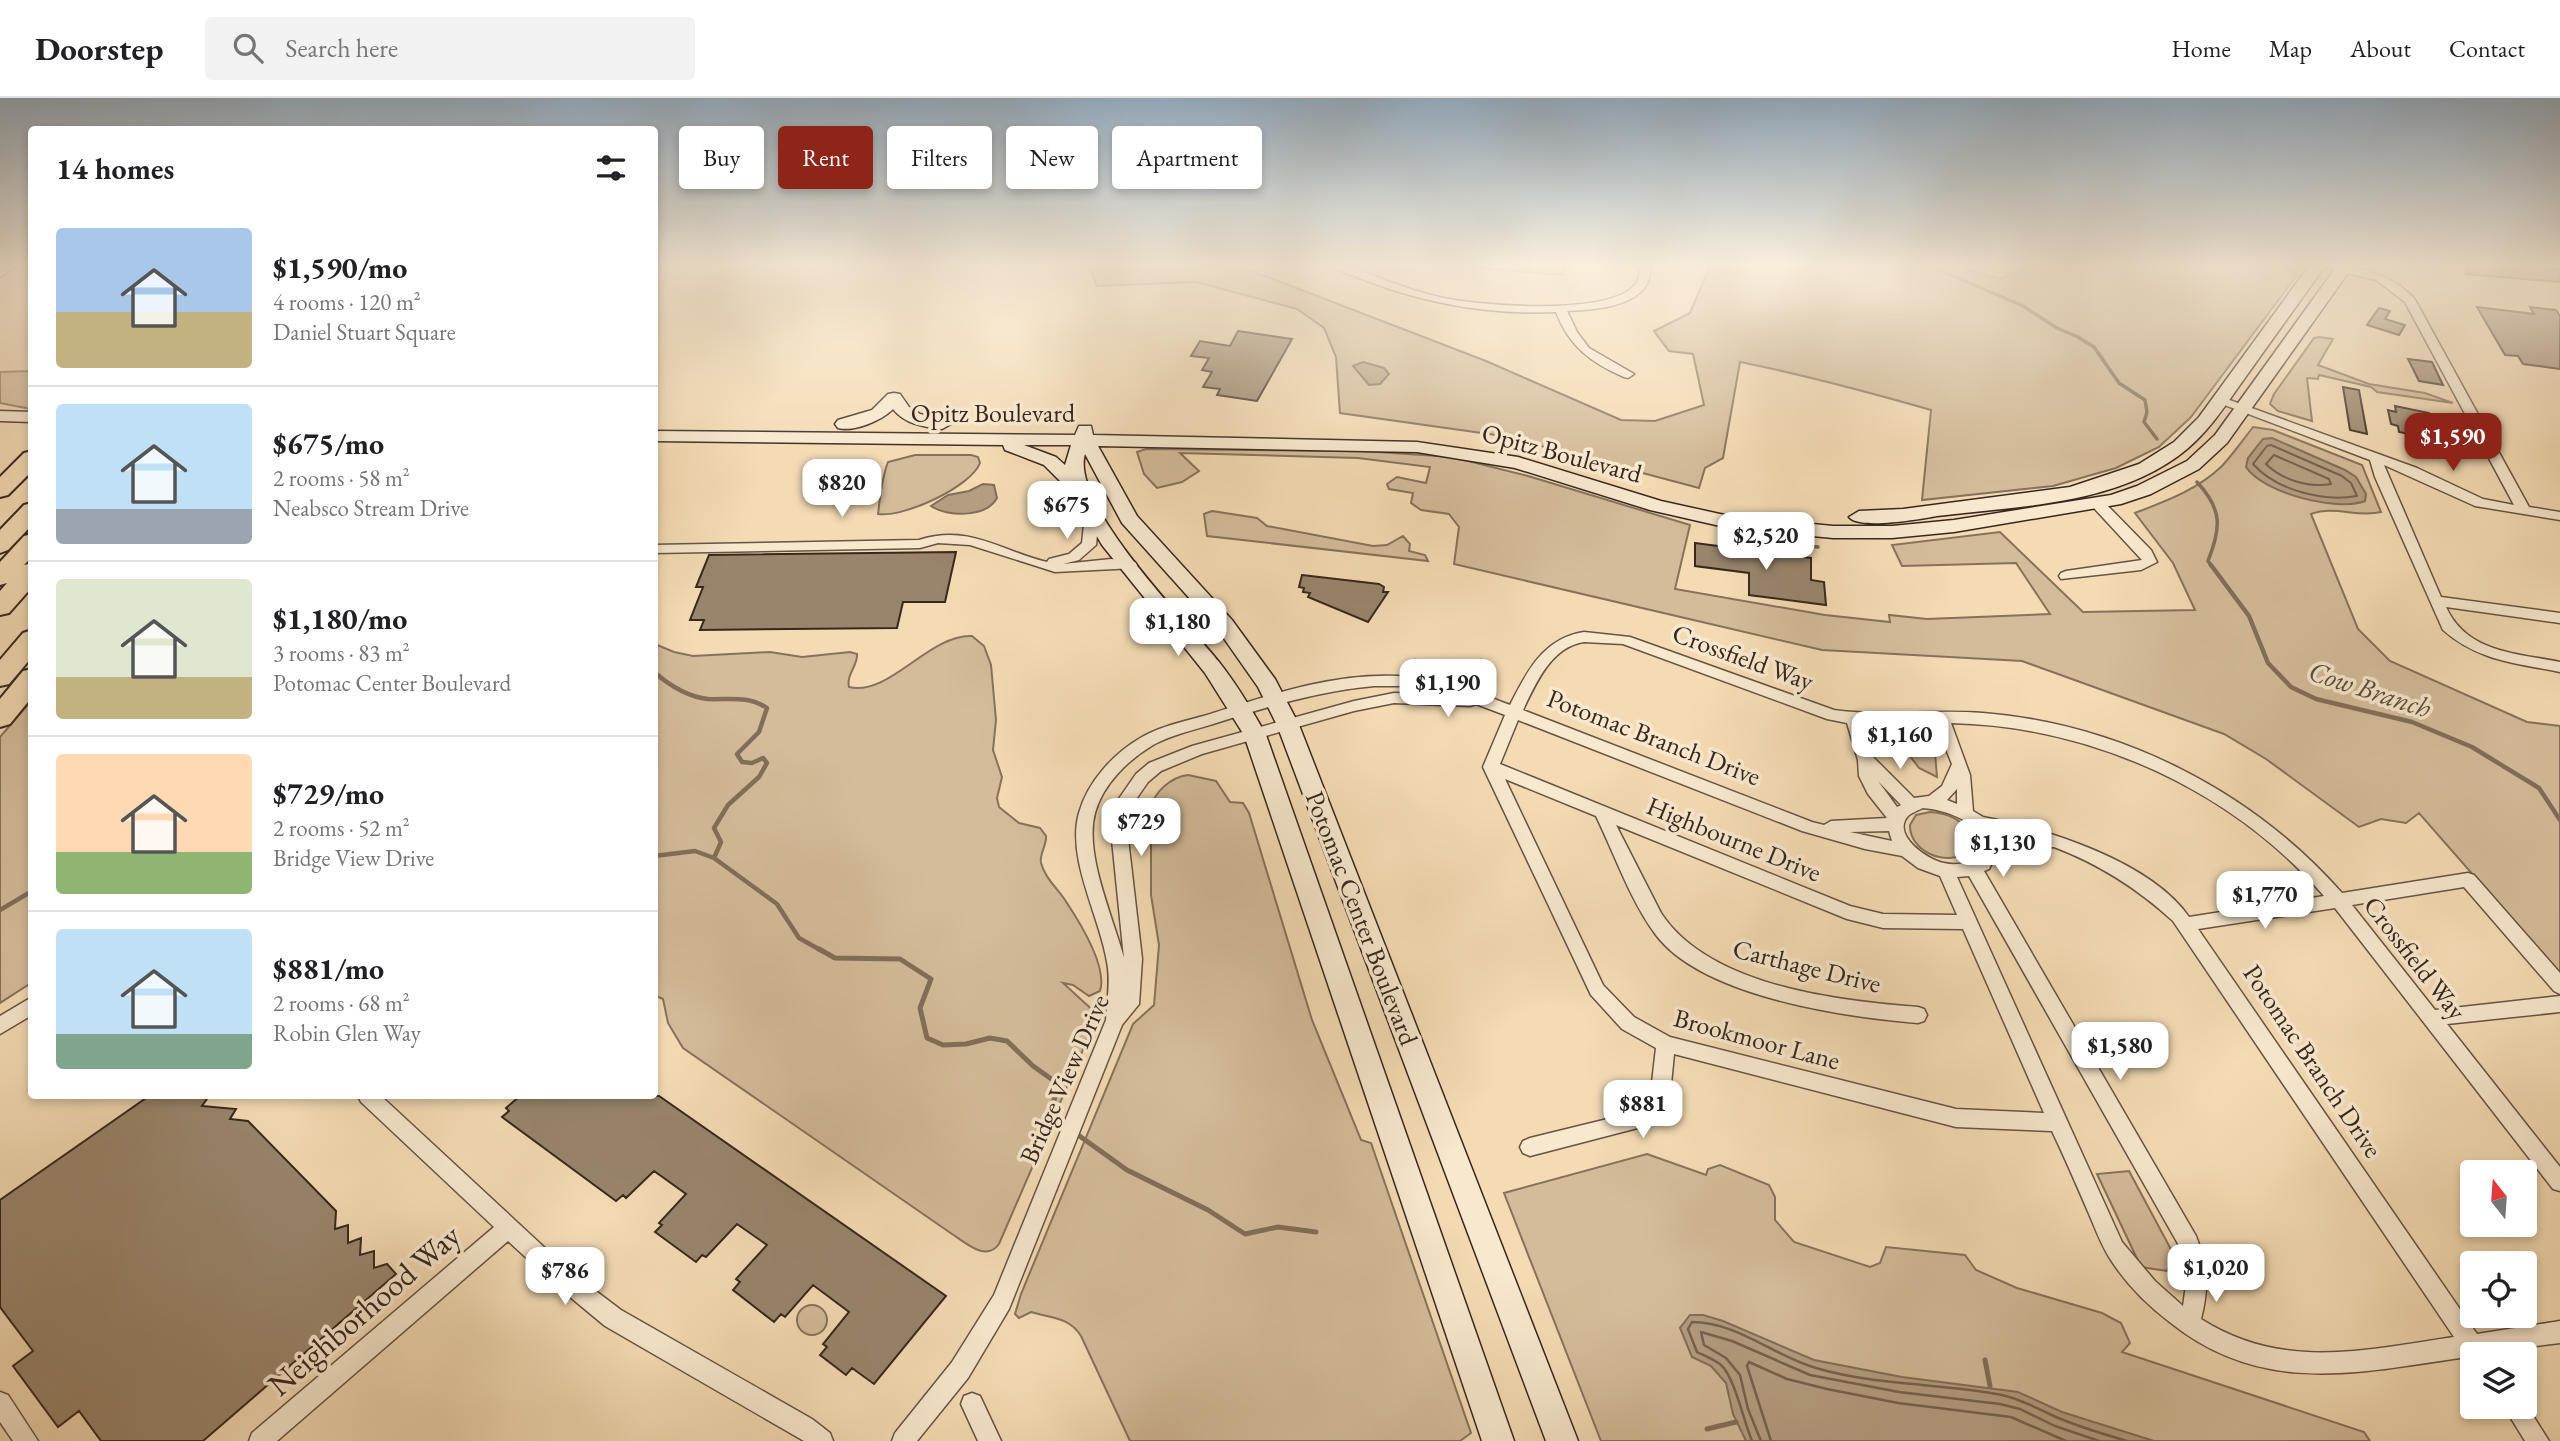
<!DOCTYPE html>
<meta charset="utf-8">
<style>
body{margin:0;font-family:"EB Garamond",serif;background:#f2f2f2;color:#202124;height:100vh;display:flex;flex-direction:column;font-size:26px;white-space:nowrap}
*{box-sizing:border-box;margin:0}
p{font-size:23px;color:#757577}
.icon{flex:none;width:38px;height:38px;fill:none;stroke:currentColor;stroke-width:2;stroke-linecap:round;stroke-linejoin:round}
.map{position:relative;flex:1;overflow:hidden}
.panel{position:absolute;left:28px;top:28px;width:630px;height:973px;display:flex;flex-direction:column;background:#fff;border-radius:7px;box-shadow:0 4px 10px #0003}
.panel>*{flex:none}
.top-card{position:absolute;left:679px;top:28px;width:665px;height:63px;display:flex;gap:14px}
.needle{width:46px;rotate:343deg}
.buttons{position:absolute;left:2460px;top:1062px;display:grid;gap:14px}
.buttons a{display:grid;place-items:center;width:77px;height:77px;border-radius:7px;background:#fff;box-shadow:0 4px 10px #0003;font-size:35px}
.price{position:absolute;translate:-50% -60px;padding:0 16px;border-radius:14px;background:#fff;color:#222;font-size:23px;line-height:46px;filter:drop-shadow(0 2px 4px #0008)}
.price::after{content:'';position:absolute;left:50%;top:42px;width:21px;height:16px;margin-left:-10px;background:inherit;clip-path:polygon(0 0,100% 0,50% 100%)}
.price.selected{background:#8f2418;color:#fff}
ul{padding:0;list-style:none}
li{display:flex;align-items:center;gap:21px;height:175px;padding:0 28px}
li+li{border-top:2px solid #e0e0e0}
li span{display:grid;place-items:center;flex:none;width:196px;height:140px;border-radius:7px;color:#555}
li>.icon{margin-inline-start:auto}
span .icon{width:84px;height:84px;fill:#fffc;stroke-width:1}
li b{font-size:30px}
h2{display:flex;justify-content:space-between;align-items:center;height:84px;padding:0 28px;font-size:30px}
.pill{padding:0 24px;border-radius:7px;background:#fff;box-shadow:0 4px 10px #0003;font-size:24px;line-height:63px}
.pill.selected{background:#8f2418;color:#fff}
header{display:flex;align-items:center;gap:42px;box-sizing:border-box;height:98px;padding:0 35px;background:#fff;border-bottom:2px solid #e0e0e0}
header strong{font-size:33px}
nav{display:flex;gap:38px;margin-inline-start:auto;font-size:24px}
.search{width:490px;height:63px;background:#f2f2f2;display:flex;align-items:center;gap:18px;box-sizing:border-box;padding:0 24px;border-radius:7px;color:#757577;font-size:26px}
.map>svg:first-child{display:block}
</style>
<header>
<strong>Doorstep</strong>
<div class="search"><svg class="icon" aria-label="search" viewBox="0 0 24 24"><circle cx="10" cy="10" r="6"/><path d="M15 15l6 6"/></svg>Search here</div>
<nav><a>Home</a><a>Map</a><a>About</a><a>Contact</a></nav>
</header>
<div class="map">
<svg width="2560" height="1343" viewBox="0 0 2560 1343">
<rect width="100%" height="100%" fill="#f4dbb4"/>
<filter id="stains"><feTurbulence type="fractalNoise" baseFrequency=".00286" numOctaves="4"/><feColorMatrix values="0 0 0 0 .2 0 0 0 0 .09 0 0 0 0 .02 0 0 0 .5 -.17"/></filter>
<radialGradient id="worn" r=".72"><stop offset=".6" stop-color="#630" stop-opacity="0"/><stop offset="1" stop-color="#630" stop-opacity=".3"/></radialGradient>
<!-- green -->
<path fill="#d4bc9a" stroke="#86725c" stroke-width="2" d="M1089,168H1239L1486,263L1621,322L1655,323L1704,307L1693,256L1669,253L1654,233L1690,215L1710,168H1955L2000,181L2028,168H2285L2297,177L2191,319L2159,349L2116,370L2053,388L1922,402L1931,312C1868,294 1805,277 1740,264L1723,360L1705,370L1699,390L1503,338L1340,315L1336,259L1324,230L1297,211L1196,184L1097,188Z
M1451,168H1565L1563,177Z
M2319,239L2333,241L2318,267L2369,286L2425,295L2453,305L2377,294L2371,289L2319,277L2318,281L2307,280L2312,323L2278,313L2270,306L2274,296L2314,240Z
M31,273V311L0,305V274Z
M2253,329L2273,332L2362,367L2381,414C2357,420 2335,407 2311,416L2358,531L2390,563L2527,624L2560,628V876L2419,715L2406,725L2381,721L2359,729L2266,661L2224,636L2022,563L1822,552L1454,466L1459,429L1449,416L1421,412L1411,405L1413,395L1389,391L1387,386L1397,379L1426,385L1430,369L1358,360L1180,355L1199,373L1182,384L1157,390L1144,376L1137,354L1146,351L1363,353L1452,359L1528,378L1690,427L1675,491L1825,517L1890,524L1889,517L1927,521L2050,516L2016,465L1902,468L1892,447L2000,434L2083,514L2195,512L2173,465L2135,415C2166,403 2197,392 2222,368C2233,356 2243,342 2253,329Z
M915,357H971L978,359L980,365C971,389 903,420 878,416C880,399 882,379 888,364Z
M1212,413L1257,420L1267,428L1373,448L1387,447L1403,438L1410,446L1409,453L1425,457L1428,463L1207,438L1204,416Z
M972,538L984,548L991,567L996,622L993,652L1002,679L997,700L999,709L1019,725L1040,730L1046,738C1047,747 1039,756 1041,765C1045,780 1057,790 1065,802C1079,823 1108,868 1100,893L1089,898L1073,887L1063,885L1098,917L999,1146C986,1164 966,1145 952,1136L683,950L668,925L663,901L654,897L655,546L674,554L693,558L770,554L802,559L850,554L857,556C858,568 846,576 849,589C889,599 929,536 972,538Z
M31,603V885L0,905V639Z
M1934,643L1937,679L1919,670L1910,658L1915,646Z
M1188,677L1216,683L1230,704L1243,705L1249,715L1312,922L1361,1042L1371,1045L1471,1335L1460,1343H1130L1081,1238C1069,1219 1051,1220 1031,1214L1019,1220L1015,1216L1021,1196L1133,926L1154,907L1159,847L1151,797V710C1154,694 1171,679 1188,677Z
M1930,714C1948,715 1964,722 1971,739L1967,754C1947,769 1909,754 1910,727L1916,717Z
M1647,1056L1706,1077L1708,1071L1720,1067L1769,1087L1775,1099V1122L1794,1144L1870,1169L1880,1165L1886,1149L1965,1157L1976,1172L2017,1190L2102,1215L2121,1225L2130,1245L2122,1254L2364,1334L2370,1343H1601L1504,1095Z
M2129,1073L2174,1157L2167,1173L2141,1169L2097,1076Z
M797 1222a15 15 0 1 1 30 0a15 15 0 1 1-30 0Z"/>
<!-- water -->
<path fill="#b49e81" stroke="#826e59" stroke-width="2" d="M1363,264L1384,270L1389,276L1380,286L1369,287L1353,268Z
M2272,340L2345,372L2356,379L2366,396L2365,403C2337,414 2263,395 2246,369L2248,360L2263,341Z
M983,386L994,387L997,400C986,420 947,419 931,408L948,397L969,393Z
M1690,1217H1703L1723,1223L1814,1262L1902,1279L2018,1294L2062,1314L2154,1343H1746L1733,1316L1726,1285L1711,1268L1692,1259L1680,1230Z"/>
<g fill="none" stroke-linecap="round" stroke-linejoin="round">
<!-- shore-far1 -->
<path stroke="#766250" stroke-width="2" d="M2271,347L2342,378L2351,385L2357,398C2323,404 2276,392 2253,366L2267,348Z
M2274,357L2329,381L2331,386C2309,390 2282,382 2266,366Z"/>
<!-- shore -->
<path stroke="#766250" stroke-width="2.5" d="M1752,1343C1744,1324 1734,1278 1721,1267C1715,1262 1705,1258 1697,1254L1688,1231L1692,1224C1737,1224 1774,1258 1816,1270C1877,1288 1940,1285 2002,1297C2021,1301 2038,1311 2056,1319C2079,1329 2103,1336 2127,1343
M1761,1343L1748,1311L1740,1277L1726,1260L1704,1247L1701,1234L1732,1243L1810,1277L1899,1294L2000,1306L2020,1311L2055,1328L2099,1343
M1771,1343L1747,1268L1749,1264L1787,1281L1827,1291L1898,1305L2011,1319L2066,1343"/>
<!-- stream-far2 -->
<path stroke="#826e59" stroke-width="3.5" d="M1930,168L2023,208L2057,230L2078,239L2094,249L2119,285L2145,302L2147,314L2144,324L2157,341
M2197,384C2223,412 2221,430 2208,463L2212,469
M1774,445L1818,449"/>
<!-- stream-far1 -->
<path stroke="#826e59" stroke-width="4.5" d="M2211,467L2249,518L2268,565L2291,589L2316,601L2412,624L2472,649L2539,690L2560,722
M654,574C669,587 688,599 708,601C729,602 748,597 767,610L759,634L737,656L742,664L752,665L763,660L767,665L759,679L728,707L714,730L721,744L714,760
M654,758L695,753L714,760L777,806L799,840L822,853
M0,812L32,793"/>
<!-- stream -->
<path stroke="#826e59" stroke-width="5" d="M819,851L835,860L900,861L931,881L920,910L927,940L943,947L966,946L990,940L1007,943L1033,968L1057,985L1052,1014L1066,1029
M1074,1034L1127,1072L1208,1112L1245,1136L1278,1129L1316,1134
M1985,1262L1990,1288
M1707,1331L1736,1324"/>
</g>
<!-- building -->
<path fill="#99856c" stroke="#37271e" stroke-width="2" d="M2467,168H2527L2560,172V184L2466,176Z
M2477,209L2534,216L2530,209L2556,212L2560,218V271L2523,266L2518,258L2505,257Z
M2379,210L2390,213L2385,221L2405,227L2399,237L2367,227Z
M1238,233L1292,241L1257,303L1217,297L1220,291L1203,289L1212,274L1202,272L1209,260L1191,258L1200,243L1230,248Z
M2408,261L2432,264L2443,287L2419,283Z
M2343,289L2359,292L2367,336L2350,332Z
M2395,308L2429,315L2433,341L2399,334L2398,328L2391,326L2388,312L2396,314Z
M1695,445L1811,460V482L1824,484L1826,507L1749,497V475L1695,468Z
M956,454L945,504H903L897,530L700,532L704,522H690L703,489H696L709,457Z
M1302,477L1379,486L1384,489L1383,494H1388L1368,524L1308,499L1310,495L1303,494L1304,490L1299,489Z
M149,998H209L202,1008L236,1011L230,1021L248,1023L336,1113L335,1131L348,1127V1145L361,1140L360,1157L374,1153V1170L387,1166L396,1176L203,1343H101L79,1313L58,1329L13,1268L33,1253L0,1209V1102Z
M520,998H659L946,1198L874,1286L852,1270L846,1277L820,1257L827,1249L823,1246L849,1214L813,1187L785,1219L781,1216L774,1224L733,1192L740,1184L736,1181L767,1147L737,1126L706,1159L702,1157L696,1164L655,1134L662,1127L659,1125L686,1096L654,1073L626,1100L623,1097L616,1103L502,1019L509,1013L506,1010Z"/>
<g fill="none" stroke-linecap="round" stroke-linejoin="round">
<defs>
<path id="minor" d="M1333,168H1348C1378,179 1408,192 1439,199C1478,208 1606,218 1634,188C1639,183 1640,174 1641,168H1651C1650,175 1650,183 1645,189C1630,210 1590,212 1567,213L1577,234L1589,250L1634,276L1628,280L1624,279C1591,265 1569,248 1556,214C1490,217 1428,206 1367,183C1356,178 1341,175 1333,168Z
M2343,168C2370,171 2394,180 2414,200L2529,409L2560,414V422L2475,408L2384,367L2441,499L2560,515V525L2446,509C2467,555 2516,555 2560,564V574C2516,565 2478,563 2443,532L2375,379L2370,362L2214,303L2216,300H2224L2417,370L2483,401L2514,407L2405,204L2376,182L2338,173V169Z
M2098,402L2103,403L2151,452L2157,464L2141,472L2061,481L2059,478L2061,475L2066,473L2142,462L2093,409V403Z
M1092,414L1099,418L1096,447L1079,462L1063,466L1111,461L1135,464L1137,467L1135,470L1055,474L970,447L938,445L920,450L654,455V447L919,442C969,426 1001,453 1047,464L1049,461L1069,456L1082,445L1085,418Z
M1584,534L1630,539L1834,612C1883,619 1933,611 1983,615C2120,626 2251,692 2342,795L2468,775L2474,777L2560,875V896L2554,893L2464,789L2352,807L2435,912L2560,898V914L2447,926L2560,1069V1093L2553,1091L2335,810L2198,831L2477,1236L2560,1223V1245L2473,1256V1263L2467,1259C2360,1274 2264,1299 2171,1225C2147,1207 2125,1185 2109,1159C2101,1146 2095,1130 2089,1116C2077,1088 2065,1060 2052,1033L1956,1029L1674,956L1669,1006L1653,1026L1530,1058L1523,1055L1520,1049L1523,1043L1530,1040L1640,1013L1650,1002L1656,950L1622,931L1591,897L1483,669L1505,617L1476,606L1470,608L1394,605L1354,613L1202,656L1161,673L1148,684L1132,707L1127,732L1142,861L1139,906L1122,927L1009,1211L968,1280L917,1343H892L895,1335L952,1264L994,1197L1106,922C1107,903 1111,883 1107,864C1100,819 1066,760 1079,715C1088,683 1114,655 1142,639C1161,628 1186,623 1207,617C1270,597 1332,575 1398,578C1438,579 1474,593 1510,607C1527,573 1544,540 1584,534ZM1584,544L1623,546L1827,621L1847,625L1858,662L1859,678L1868,696L1887,720L1831,723L1824,727L1812,724L1523,612C1536,585 1551,549 1584,544ZM1374,588H1401L1453,597L1394,595L1354,603L1192,648L1149,665L1136,676L1118,702L1111,732L1124,860C1113,819 1084,756 1095,715C1103,686 1128,662 1153,647C1171,637 1194,632 1213,626C1267,609 1318,593 1374,588ZM1518,622L1802,733L1865,751L1902,758L1918,770L1940,778L1957,817L1883,816L1850,808L1500,666ZM1935,624L1952,666L1942,688L1929,698L1914,700L1873,659L1862,625ZM1951,625C2091,628 2231,691 2324,798L2189,819C2150,763 2047,731 1983,719L1973,713L1970,677ZM1505,681L1596,718C1615,757 1630,802 1656,837C1703,899 1845,919 1918,925L1924,923L1927,917L1924,911L1918,909C1837,903 1709,888 1661,815L1616,727L1847,821L1883,830L1963,831L2044,1015L1956,1011L1670,939L1634,919L1603,887ZM1878,683L1901,707L1897,709ZM1957,691V706L1947,702ZM1923,710C1949,712 1994,728 1977,761C1966,765 1956,768 1944,765C1928,762 1891,737 1908,718C1911,715 1919,712 1923,710ZM1889,733L1892,743L1850,734ZM1994,734L2015,739L1998,742ZM2054,749C2099,766 2137,790 2173,823L2454,1239C2364,1252 2283,1273 2201,1221C2209,1190 2208,1168 2196,1138L1984,773L1989,771L1997,755L2009,751ZM1969,778L2181,1151L2187,1180L2183,1208L2155,1183L2122,1144L1957,779Z
M32,899V917L0,936V918Z
M358,998H381L572,1175L621,1212L812,1321L830,1335L833,1343H804L605,1228L558,1189L508,1143L277,1343H249L252,1335L494,1129L361,1004Z
M0,1294L8,1297L38,1343H13L0,1324Z
M972,1295L980,1298L1001,1343H978L961,1306L964,1298Z
M2525,1305L2549,1343H2525L2504,1309H2525Z"/>
<path id="tertiary" d="M2324,168H2345L2349,171L2342,175Z"/>
<path id="secondary" d="M0,168H17L0,179Z
M2309,168H2325C2299,205 2273,240 2247,277C2229,302 2211,331 2187,351C2120,407 2019,408 1937,418C1921,421 1859,432 1849,419L1859,413L1903,411L2070,389L2139,366L2174,344L2199,319Z
M2337,168H2353L2227,345L2199,371L2151,396L2121,406L1954,434L1892,440H1833L1729,430L1650,412L1515,370L1417,354L1098,348L1137,418L1232,522L1275,581L1299,627L1578,1343H1546L1277,627L1258,589L1218,532L1122,425L1085,356C1070,407 1187,524 1219,564C1237,587 1252,612 1266,637L1514,1343H1482L1244,637L1205,575L1102,447L1071,394L1044,367L1005,352L1003,347L654,343V333L1075,337L1079,328H1091L1093,337L1417,344L1518,359L1661,403L1729,418L1833,428H1892L1954,422L2111,397L2137,388L2187,363L2215,337ZM1024,347H1071L1065,367L1056,359Z
M894,295L900,296L909,309L920,316L948,322L951,326L942,331C924,329 905,326 893,311C881,323 854,334 838,330L835,326L838,322L872,312L888,296Z
M0,313L32,314V324L0,323Z"/>
<path id="motorway" d="M32,353V373L8,397L0,399V379L24,355Z
M32,405V427L8,452L0,455V432L24,407Z
M32,436V459L24,467L32,465V489L9,515L0,517V493L7,485L0,487V464L24,438Z
M32,532V559L9,586L0,588V562L23,535Z
M32,571V599L10,626L0,629V601L23,573Z"/>
</defs>
<!-- minor casing -->
<use href="#minor" stroke="#665444" stroke-width="3"/>
<!-- tertiary casing -->
<use href="#tertiary" stroke="#665444" stroke-width="4"/>
<!-- secondary casing -->
<use href="#secondary" stroke="#37271e" stroke-width="3"/>
<!-- motorway casing -->
<use href="#motorway" stroke="#37271e" stroke-width="4"/>
<!-- minor -->
<use href="#minor" fill="#f8e8ce" fill-rule="evenodd"/>
<!-- tertiary -->
<use href="#tertiary" fill="#f8e8ce" fill-rule="evenodd"/>
<!-- secondary -->
<use href="#secondary" fill="#f8e8ce" fill-rule="evenodd"/>
<!-- motorway -->
<use href="#motorway" fill="#f4dbb4" fill-rule="evenodd"/>
</g>
<!-- sky -->
<linearGradient id="sky" x2="0" y2="1"><stop stop-color="#93abbf"/><stop offset="0.47" stop-color="#faefdd"/><stop offset="1" stop-color="#faefdd" stop-opacity="0"/></linearGradient>
<rect width="2560" height="356" fill="url(#sky)"/>
<g text-anchor="middle" dominant-baseline="central" stroke-width="7" stroke-linejoin="round" paint-order="stroke">
<!-- street labels -->
<g font-size="26" fill="#37271e" stroke="#f8e8ce">
<text x="993" y="315">Opitz Boulevard</text>
<text transform="translate(1562 355) rotate(15)">Opitz Boulevard</text>
<text transform="translate(1743 559) rotate(20)">Crossfield Way</text>
<text transform="translate(1654 639) rotate(21)">Potomac Branch Drive</text>
<text transform="translate(1734 741) rotate(22)">Highbourne Drive</text>
<text transform="translate(1362 820) rotate(69)">Potomac Center Boulevard</text>
<text transform="translate(2415 860) rotate(52)">Crossfield Way</text>
<text transform="translate(1807 868) rotate(14)">Carthage Drive</text>
<text transform="translate(1757 941) rotate(15)">Brookmoor Lane</text>
<text transform="translate(2313 963) rotate(56)">Potomac Branch Drive</text>
<text transform="translate(1064 981) rotate(-66)">Bridge View Drive</text>
</g>
<!-- water labels -->
<g font-size="28" font-style="italic" fill="#5c4b3c" stroke="#f8e8ce">
<text transform="translate(2370 591) rotate(18)">Cow Branch</text>
</g>
<!-- near-street labels -->
<g font-size="32" fill="#37271e" stroke="#f8e8ce">
<text transform="translate(364 1212) rotate(-41)">Neighborhood Way</text>
</g>
</g>
<rect width="100%" height="100%" filter="url(#stains)"/>
<rect width="100%" height="100%" fill="url(#worn)"/>
</svg>
<div class="buttons">
<a><svg class="needle" viewBox="-14 -14 28 28"><path d="M0-13l5 13h-10z" fill="#e53935"/><path d="M0 13l5-13h-10z" fill="#757577"/></svg></a>
<a><svg class="icon" aria-label="locate" viewBox="0 0 24 24"><circle cx="12" cy="12" r="6"/><path d="M12 2v4M12 18v4M2 12h4M18 12h4"/></svg></a>
<a><svg class="icon" aria-label="layers" viewBox="0 0 24 24"><path d="M12 4l9 5-9 5-9-5zM3 14l9 5 9-5"/></svg></a>
</div>
<b class="price selected" style="left:2453px;top:375px">$1,590</b>
<b class="price" style="left:842px;top:421px">$820</b>
<b class="price" style="left:1067px;top:443px">$675</b>
<b class="price" style="left:1766px;top:474px">$2,520</b>
<b class="price" style="left:1178px;top:560px">$1,180</b>
<b class="price" style="left:1448px;top:621px">$1,190</b>
<b class="price" style="left:1900px;top:673px">$1,160</b>
<b class="price" style="left:1141px;top:760px">$729</b>
<b class="price" style="left:2003px;top:781px">$1,130</b>
<b class="price" style="left:2265px;top:833px">$1,770</b>
<b class="price" style="left:2120px;top:984px">$1,580</b>
<b class="price" style="left:1643px;top:1042px">$881</b>
<b class="price" style="left:2216px;top:1206px">$1,020</b>
<b class="price" style="left:565px;top:1209px">$786</b>
<div class="top-card">
<a class="pill">Buy</a>
<a class="pill selected">Rent</a>
<a class="pill">Filters</a>
<a class="pill">New</a>
<a class="pill">Apartment</a>
</div>
<section class="panel">
<h2>14 homes<svg class="icon" aria-label="filters" viewBox="0 0 24 24"><path d="M4 7h16M4 17h16"/><circle cx="9" cy="7" r="2"/><circle cx="15" cy="17" r="2"/></svg></h2>
<ul>
<li><span style="background:linear-gradient(#a9c7e8 60%,#c2b280 0)"><svg class="icon" aria-label="home" viewBox="0 0 24 24"><path d="M3 11l9-7 9 7M6 9v11h12V9"/></svg></span><div><b>$1,590/mo</b><p>4 rooms · 120 m²</p><p>Daniel Stuart Square</p></div></li>
<li><span style="background:linear-gradient(#bfe0f5 75%,#9aa5b1 0)"><svg class="icon" aria-label="home" viewBox="0 0 24 24"><path d="M3 11l9-7 9 7M6 9v11h12V9"/></svg></span><div><b>$675/mo</b><p>2 rooms · 58 m²</p><p>Neabsco Stream Drive</p></div></li>
<li><span style="background:linear-gradient(#dfe7d0 70%,#c2b280 0)"><svg class="icon" aria-label="home" viewBox="0 0 24 24"><path d="M3 11l9-7 9 7M6 9v11h12V9"/></svg></span><div><b>$1,180/mo</b><p>3 rooms · 83 m²</p><p>Potomac Center Boulevard</p></div></li>
<li><span style="background:linear-gradient(#ffd9b3 70%,#8fb573 0)"><svg class="icon" aria-label="home" viewBox="0 0 24 24"><path d="M3 11l9-7 9 7M6 9v11h12V9"/></svg></span><div><b>$729/mo</b><p>2 rooms · 52 m²</p><p>Bridge View Drive</p></div></li>
<li><span style="background:linear-gradient(#bfe0f5 75%,#7fa58c 0)"><svg class="icon" aria-label="home" viewBox="0 0 24 24"><path d="M3 11l9-7 9 7M6 9v11h12V9"/></svg></span><div><b>$881/mo</b><p>2 rooms · 68 m²</p><p>Robin Glen Way</p></div></li>
</ul>
</section>
</div>
